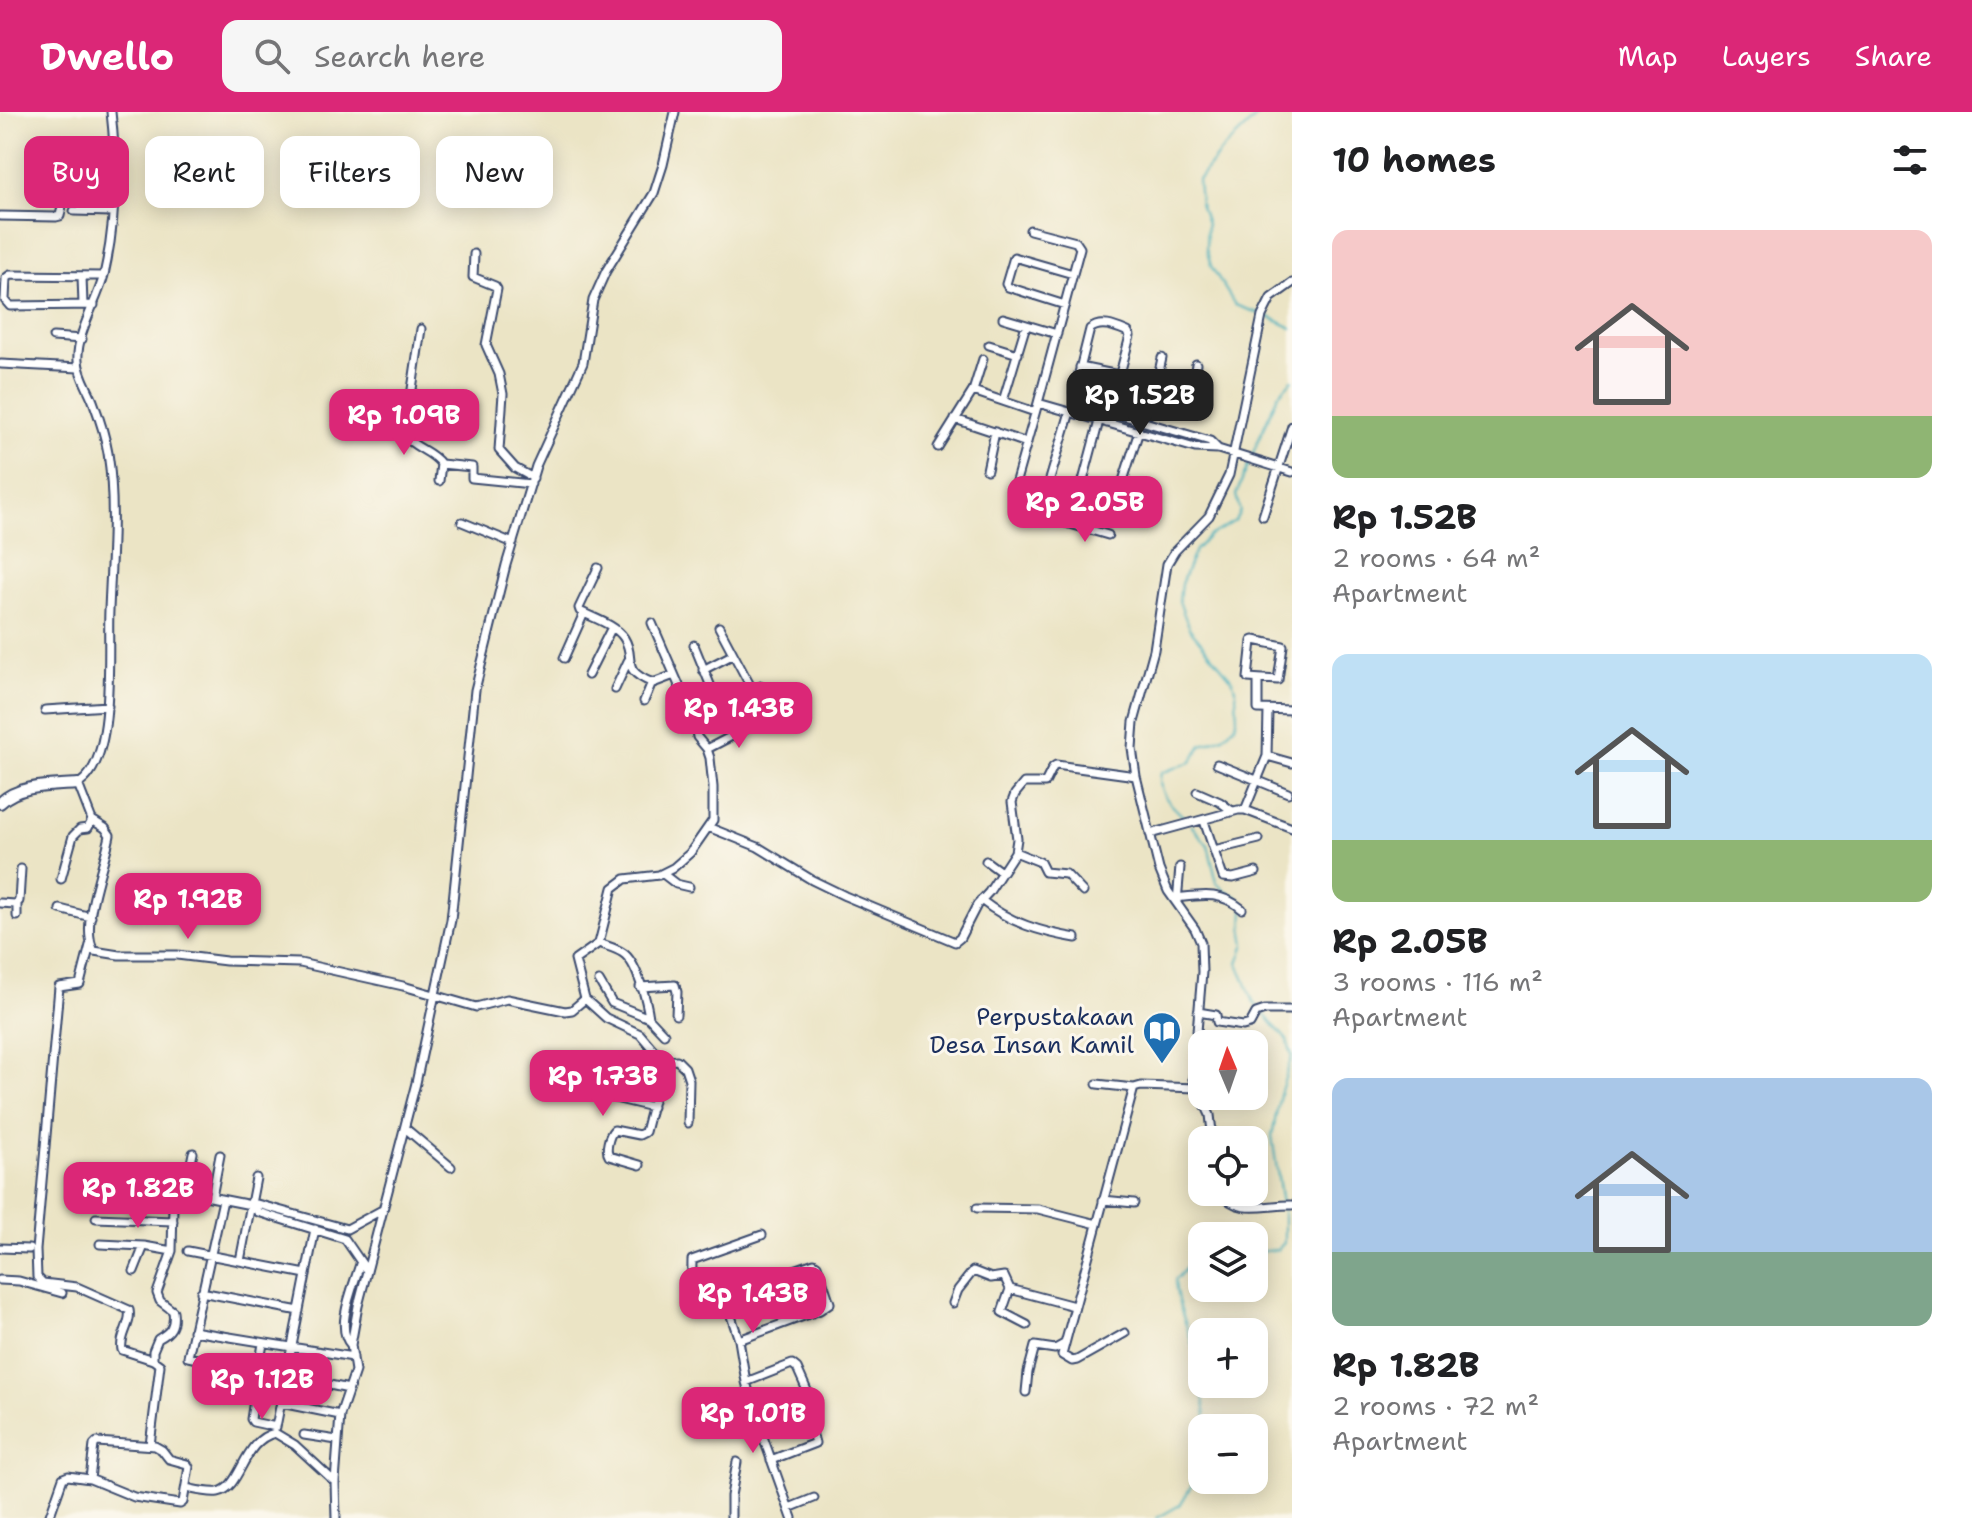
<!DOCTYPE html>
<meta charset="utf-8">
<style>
body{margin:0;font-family:"Shantell Sans",sans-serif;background:#f6f6f6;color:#202124;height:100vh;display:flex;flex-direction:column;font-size:30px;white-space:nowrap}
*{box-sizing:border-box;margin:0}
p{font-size:26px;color:#757577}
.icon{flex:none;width:44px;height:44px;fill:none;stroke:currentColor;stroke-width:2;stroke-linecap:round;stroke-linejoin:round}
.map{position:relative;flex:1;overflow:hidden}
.side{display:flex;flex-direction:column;background:#fff;width:680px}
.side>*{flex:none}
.banner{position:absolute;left:24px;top:24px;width:760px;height:72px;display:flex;gap:16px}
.needle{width:52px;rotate:358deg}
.fabs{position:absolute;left:1188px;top:918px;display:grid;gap:16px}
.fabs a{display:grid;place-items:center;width:80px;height:80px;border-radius:16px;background:#fff;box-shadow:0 4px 20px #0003;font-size:40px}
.price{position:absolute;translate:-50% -68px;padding:0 18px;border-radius:16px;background:#db2777;color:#fff;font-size:26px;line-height:52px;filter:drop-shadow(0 2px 4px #0008)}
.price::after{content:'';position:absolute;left:50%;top:48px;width:24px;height:18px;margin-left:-12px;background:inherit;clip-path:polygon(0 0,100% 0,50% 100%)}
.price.active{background:#222;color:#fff}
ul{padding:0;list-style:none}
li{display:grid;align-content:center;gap:16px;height:424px;padding:0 40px}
li span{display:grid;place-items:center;height:248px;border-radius:16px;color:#555}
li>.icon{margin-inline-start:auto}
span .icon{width:144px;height:144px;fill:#fffc;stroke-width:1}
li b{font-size:34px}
h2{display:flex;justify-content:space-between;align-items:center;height:96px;padding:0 40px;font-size:34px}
.chip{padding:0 28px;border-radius:16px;background:#fff;box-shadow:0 4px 20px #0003;font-size:28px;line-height:72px}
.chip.active{background:#db2777;color:#fff}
header{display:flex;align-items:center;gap:48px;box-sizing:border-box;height:112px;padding:0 40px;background:#db2777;color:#fff}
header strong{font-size:38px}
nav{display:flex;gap:44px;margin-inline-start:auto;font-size:28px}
.search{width:560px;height:72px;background:#f6f6f6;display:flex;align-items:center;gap:20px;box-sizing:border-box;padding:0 28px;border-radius:16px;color:#757577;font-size:30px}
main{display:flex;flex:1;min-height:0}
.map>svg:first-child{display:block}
</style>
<header>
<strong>Dwello</strong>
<div class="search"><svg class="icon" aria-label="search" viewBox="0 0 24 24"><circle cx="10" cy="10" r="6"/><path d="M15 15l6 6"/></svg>Search here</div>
<nav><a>Map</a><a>Layers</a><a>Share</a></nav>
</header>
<main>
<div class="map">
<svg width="1292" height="1406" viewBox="0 0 1292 1406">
<rect width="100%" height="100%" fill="#fbf7ec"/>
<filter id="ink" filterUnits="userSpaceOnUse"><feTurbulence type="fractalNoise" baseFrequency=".0125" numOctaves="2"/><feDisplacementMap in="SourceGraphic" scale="16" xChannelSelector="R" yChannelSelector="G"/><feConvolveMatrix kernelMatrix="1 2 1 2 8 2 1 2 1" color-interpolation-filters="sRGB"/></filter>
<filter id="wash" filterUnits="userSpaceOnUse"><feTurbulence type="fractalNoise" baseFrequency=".006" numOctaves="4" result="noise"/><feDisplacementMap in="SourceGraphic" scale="32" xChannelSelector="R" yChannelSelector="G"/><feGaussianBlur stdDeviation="1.8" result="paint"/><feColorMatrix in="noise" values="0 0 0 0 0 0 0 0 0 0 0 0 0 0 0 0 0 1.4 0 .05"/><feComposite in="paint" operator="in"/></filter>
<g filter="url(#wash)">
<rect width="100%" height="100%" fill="#ebe4c5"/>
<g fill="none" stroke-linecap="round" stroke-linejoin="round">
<!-- stream -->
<path stroke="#41afbd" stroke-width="2" d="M1261,202L1235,193L1211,154L1206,136L1207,112L1200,91L1198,68L1223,37L1262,0
M1267,204L1292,216
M1252,343L1278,283L1292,268
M1187,708C1173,694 1156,683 1161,661L1191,650L1202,633L1223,625L1235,614L1237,608L1236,580L1232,567L1189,516L1179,489L1181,472L1195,438L1209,424L1235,409L1240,399L1236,383L1250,349
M1191,713L1208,733L1217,771L1226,780L1236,784L1244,795L1243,821L1245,832L1238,851L1254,891L1287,928L1292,944L1280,982L1272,1024L1284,1106V1131L1277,1138L1254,1140
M1202,1149L1187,1155L1175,1168C1176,1190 1185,1207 1191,1229C1198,1256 1205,1288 1207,1316
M1157,1406L1180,1393L1202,1356"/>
</g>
</g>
<g filter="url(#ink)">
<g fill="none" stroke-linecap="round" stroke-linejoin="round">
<defs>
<path id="street" d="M111,0C117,53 116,110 104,163C97,190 76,221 78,249C79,263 88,276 93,289C99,305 105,323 108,341C116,392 111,446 109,498C107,537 117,651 78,672L92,708L105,716L110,723C105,752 79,813 94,839L119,843H177L226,849L300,851L403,874L476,895L507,887L565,899L572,898L585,887L575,848L599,831L613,776L625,767L659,763L673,756L690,741L713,708V675L710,646L707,637L697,625L694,608L652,511
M74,99L112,100
M0,104L56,105L60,104L64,84H113
M1030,118L1076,130L1080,136L1038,291
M474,142L473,165L495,174L497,177L486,233L499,262L503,282L499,338L515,356L533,366
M82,164L83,193
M94,193L10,194L5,188L6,166L10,163L103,164
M1065,193L1008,175L1006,172L1014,145L1073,162
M1003,206L1057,222
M421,217L405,324C414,336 432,339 441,352L472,355V366L531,372
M53,225L82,227
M989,233L1018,242
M1,252L79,256
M1080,255L1191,278
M973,279L983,247
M1074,281L1090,217C1101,208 1116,215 1128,220L1130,224L1107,311
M1190,288L1196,252
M1003,289L1026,213
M1070,300L1040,401L1042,404L1069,412L1072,410L1099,309
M1110,300L1210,329L1218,337
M1150,301L1162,246
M955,307L1027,331
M938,335L973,279L1035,300
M987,358L995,320
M439,369L441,352
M1016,369L1038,291L1195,336L1218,337L1292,360
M1121,375L1139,319
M1079,385L1120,398
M1263,404L1292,314
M462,410L513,431
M1070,412L1108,423
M598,456L579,496L580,499C593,506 616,513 624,526C637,547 618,557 653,571L674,563
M719,515L753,579
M1254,528L1283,534L1278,568L1248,566L1252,529Z
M694,533L720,597
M564,546L584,501
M703,558L732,543
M588,563L612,515
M1258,568V597L1292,598
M615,577L628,549
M644,589L652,570
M45,598L108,594
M695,610L761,574
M707,637L757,611
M1267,644L1292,651
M1217,652L1288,681
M1197,680L1220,690L1232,699
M1245,698L1267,644L1268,598
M1204,709L1223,765L1233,766L1256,760
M708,715L758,735L812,768L845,784L955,830L960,826L977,793L989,780L1015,740L1017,727L1012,690L1015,682L1024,671H1045L1053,655L1056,653L1136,664
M1150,722L1238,698H1245L1292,716
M1214,738L1259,727
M1015,740L1040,750L1045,760L1066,762L1083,780
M986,749L1001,760
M663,762L676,772L689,775
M61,767L73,724L80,717L88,716L92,708
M1176,786C1202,783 1221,779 1242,797
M981,788C1010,811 1041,820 1076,826
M1177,790L1180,755
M0,791L15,792L19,789L21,757
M60,797L91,805
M17,804V792
M599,831C606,834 616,836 623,841C637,850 647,890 649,906
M90,833L80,872L59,875L36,1138L37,1165L43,1171L77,1175L129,1198C132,1212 119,1224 122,1238L153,1248L160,1253L150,1333
M599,869L612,891L649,906L664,922
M640,875L675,873L677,880L676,903
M585,887L606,906L640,922L663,949
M1198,900L1216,903L1217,910L1243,914L1250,912L1256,901L1265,898H1292
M663,949L677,948L685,956L689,968L688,1011
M1195,959L1202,946
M1097,972L1134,976
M598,982L652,995
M405,1016L451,1055
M1213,1028L1210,1003L1193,967L1202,860L1201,831L1195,817L1168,779L1159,757L1136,664L1132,636L1134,610L1154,538L1167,452L1175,439L1209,404L1229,363L1262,204L1271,186L1292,171
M640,1053L609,1044C605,1038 609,1023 614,1018L639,1023L645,1020L663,949
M185,1080L251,1093L257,1092L347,1117L380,1099
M1220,1080C1239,1105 1266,1092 1292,1093
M212,1085L220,1043
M223,1088L188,1245L258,1260
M1103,1088L1134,1091
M251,1093L258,1100L345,1127L367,1159
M977,1096L1038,1097L1097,1112
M96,1106L173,1109
M100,1132L144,1134L172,1139
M0,1136L29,1137
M188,1139L306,1162
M240,1149L256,1066
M134,1159L144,1134
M0,1168L19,1169L62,1181
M1010,1177L1002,1200L1027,1213
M201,1180L299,1199
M724,1183L739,1228L746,1270L757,1308L792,1406
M953,1191L958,1178L973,1159L991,1166L1004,1164L1010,1177L1074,1194
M193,1219L353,1245
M1125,1221L1077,1248L1072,1249L1062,1243L1133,979L1134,976L1141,974L1196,976
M739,1228L820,1198L830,1191L817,1153L814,1151L715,1186L701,1185C690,1175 692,1162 692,1148L762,1123
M263,1231L251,1307L253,1310L276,1315L315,1117
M351,1233C334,1216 354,1173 360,1152
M153,1248V1239L158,1227C171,1220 175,1214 173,1199L160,1189L157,1181L172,1139L173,1094L185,1080L193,1041
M286,1264L349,1277
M746,1270L792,1252L797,1256L809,1283L804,1293L815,1331L771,1348
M227,1279L253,1284
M1026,1280L1028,1260L1035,1234L1055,1237L1064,1232
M281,1291L340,1303
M757,1308L804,1293
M304,1323L337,1328
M186,1376C196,1378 208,1381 218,1380C242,1376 242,1328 275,1321L295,1333L335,1370
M789,1396L814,1386
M49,1406L63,1366L68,1364L90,1367L94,1333L97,1330L155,1334L162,1338L169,1347L187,1352L189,1355L183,1390L180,1392L134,1385L90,1367
M336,1406L335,1370L340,1303L355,1259L351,1233L358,1194L416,971L451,808L475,578L506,453L536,354L583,251L593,188L606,159L654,81L663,53L675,0
M731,1406V1384L737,1350"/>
<path id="secondary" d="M0,691C19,672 53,674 78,672"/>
</defs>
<!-- street casing -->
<use href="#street" stroke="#3a4a6d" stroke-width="11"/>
<!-- secondary casing -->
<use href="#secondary" stroke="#3a4a6d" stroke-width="14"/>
<!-- street -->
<use href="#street" stroke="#fff" stroke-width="7"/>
<!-- secondary -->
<use href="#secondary" stroke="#fff" stroke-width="10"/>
</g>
</g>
<!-- icons -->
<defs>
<symbol id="library-pin" viewBox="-11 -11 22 30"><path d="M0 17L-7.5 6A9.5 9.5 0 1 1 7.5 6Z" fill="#1f6fb2" stroke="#fbf7ec"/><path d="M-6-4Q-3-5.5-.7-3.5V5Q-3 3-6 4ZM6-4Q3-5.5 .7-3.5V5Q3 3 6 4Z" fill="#fff"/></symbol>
</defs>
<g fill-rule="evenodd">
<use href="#library-pin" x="1140" y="897" width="44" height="60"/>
</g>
<g text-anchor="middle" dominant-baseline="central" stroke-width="6" stroke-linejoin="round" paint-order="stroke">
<!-- poi labels -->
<g font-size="24" fill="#1b2f5e" stroke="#fbf7ec" text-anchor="end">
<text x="1134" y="905">Perpustakaan<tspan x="1134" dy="28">Desa Insan Kamil</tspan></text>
</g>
</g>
</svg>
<div class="fabs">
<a><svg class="needle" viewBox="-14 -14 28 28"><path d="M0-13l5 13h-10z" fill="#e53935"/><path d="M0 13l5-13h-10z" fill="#757577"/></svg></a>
<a><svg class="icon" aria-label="locate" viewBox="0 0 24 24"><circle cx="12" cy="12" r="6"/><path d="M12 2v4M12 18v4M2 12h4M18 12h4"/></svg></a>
<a><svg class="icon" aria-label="layers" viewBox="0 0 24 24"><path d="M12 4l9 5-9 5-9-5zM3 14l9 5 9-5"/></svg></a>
<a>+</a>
<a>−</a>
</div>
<b class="price active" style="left:1140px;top:325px">Rp 1.52B</b>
<b class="price" style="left:404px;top:345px">Rp 1.09B</b>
<b class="price" style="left:1085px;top:432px">Rp 2.05B</b>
<b class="price" style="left:739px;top:638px">Rp 1.43B</b>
<b class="price" style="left:188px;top:829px">Rp 1.92B</b>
<b class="price" style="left:603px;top:1006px">Rp 1.73B</b>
<b class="price" style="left:138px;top:1118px">Rp 1.82B</b>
<b class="price" style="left:753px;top:1223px">Rp 1.43B</b>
<b class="price" style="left:262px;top:1309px">Rp 1.12B</b>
<b class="price" style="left:753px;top:1343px">Rp 1.01B</b>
<div class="banner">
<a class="chip active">Buy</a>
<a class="chip">Rent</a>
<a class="chip">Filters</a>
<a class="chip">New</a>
</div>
</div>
<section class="side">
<h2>10 homes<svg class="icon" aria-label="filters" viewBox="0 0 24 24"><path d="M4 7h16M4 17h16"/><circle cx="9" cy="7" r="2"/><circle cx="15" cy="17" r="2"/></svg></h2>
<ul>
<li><span style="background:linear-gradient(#f6c9c9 75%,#8fb573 0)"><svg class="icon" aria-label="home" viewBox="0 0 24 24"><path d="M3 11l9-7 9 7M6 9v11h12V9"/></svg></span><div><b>Rp 1.52B</b><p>2 rooms · 64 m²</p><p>Apartment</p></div></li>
<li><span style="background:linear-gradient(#bfe0f5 75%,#8fb573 0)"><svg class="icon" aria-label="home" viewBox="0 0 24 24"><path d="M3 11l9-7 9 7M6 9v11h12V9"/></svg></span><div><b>Rp 2.05B</b><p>3 rooms · 116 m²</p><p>Apartment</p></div></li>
<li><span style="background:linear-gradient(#a9c7e8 70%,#7fa58c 0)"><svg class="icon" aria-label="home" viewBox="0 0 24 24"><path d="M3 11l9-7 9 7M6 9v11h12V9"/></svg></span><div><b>Rp 1.82B</b><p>2 rooms · 72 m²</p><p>Apartment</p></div></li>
</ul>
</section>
</main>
